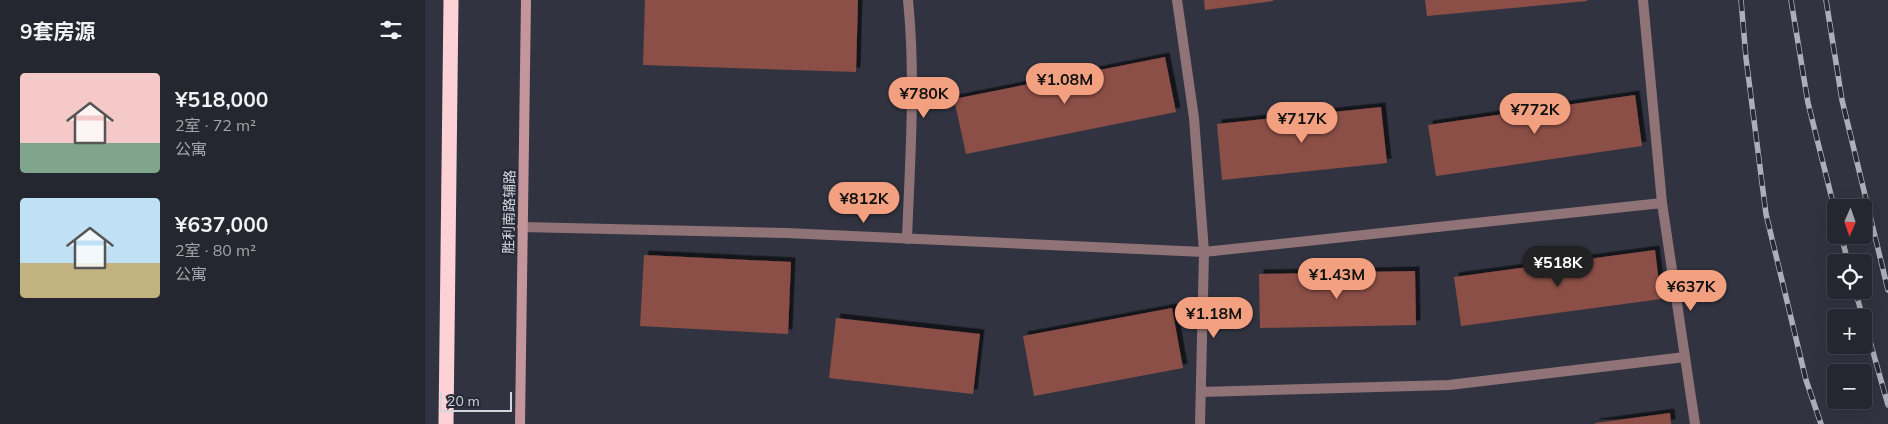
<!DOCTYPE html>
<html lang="zh">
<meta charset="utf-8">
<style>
body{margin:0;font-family:Mulish,"Noto Sans SC",sans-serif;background:#2d2f38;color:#f1f3f6;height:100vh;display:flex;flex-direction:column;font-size:19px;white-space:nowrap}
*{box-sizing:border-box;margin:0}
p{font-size:16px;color:#a3a5ab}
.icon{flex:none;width:28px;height:28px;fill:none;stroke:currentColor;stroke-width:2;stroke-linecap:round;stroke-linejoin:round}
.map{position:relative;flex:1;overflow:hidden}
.sheet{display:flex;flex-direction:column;background:#252730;width:425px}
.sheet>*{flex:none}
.needle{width:32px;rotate:182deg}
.buttons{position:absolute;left:1402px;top:199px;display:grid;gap:10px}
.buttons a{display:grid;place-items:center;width:45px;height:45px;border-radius:5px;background:#252730;box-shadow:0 5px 20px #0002,0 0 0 1px #42444c;font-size:25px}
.scale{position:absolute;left:15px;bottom:12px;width:72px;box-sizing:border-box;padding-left:5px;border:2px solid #d4d6de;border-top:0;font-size:14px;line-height:18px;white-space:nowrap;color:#d4d6de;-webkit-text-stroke:4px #272a35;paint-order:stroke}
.price{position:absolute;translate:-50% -42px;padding:0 11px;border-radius:18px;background:#f2a07f;color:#111;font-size:16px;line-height:32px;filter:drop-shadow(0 1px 2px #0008)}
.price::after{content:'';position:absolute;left:50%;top:30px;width:15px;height:11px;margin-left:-8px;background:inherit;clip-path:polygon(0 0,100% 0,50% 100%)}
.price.current{background:#222;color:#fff}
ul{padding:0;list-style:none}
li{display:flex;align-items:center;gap:15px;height:125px;padding:0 20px}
li span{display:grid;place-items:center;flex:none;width:140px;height:100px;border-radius:5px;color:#555}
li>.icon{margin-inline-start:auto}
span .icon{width:60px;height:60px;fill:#fffc;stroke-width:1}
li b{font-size:21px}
h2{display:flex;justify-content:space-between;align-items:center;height:60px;padding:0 20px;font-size:21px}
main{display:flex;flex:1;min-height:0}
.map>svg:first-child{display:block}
</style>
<main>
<section class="sheet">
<h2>9套房源<svg class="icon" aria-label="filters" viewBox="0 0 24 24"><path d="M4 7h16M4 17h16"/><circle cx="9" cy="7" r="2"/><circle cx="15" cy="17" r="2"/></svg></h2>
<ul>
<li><span style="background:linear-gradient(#f6c9c9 70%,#7fa58c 0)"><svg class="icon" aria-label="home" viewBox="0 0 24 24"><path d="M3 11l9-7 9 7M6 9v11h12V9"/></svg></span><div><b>¥518,000</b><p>2室 · 72 m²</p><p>公寓</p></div></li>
<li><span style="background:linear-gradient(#bfe0f5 65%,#c2b280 0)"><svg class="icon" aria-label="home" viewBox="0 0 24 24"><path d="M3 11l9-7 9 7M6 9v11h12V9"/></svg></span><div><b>¥637,000</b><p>2室 · 80 m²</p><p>公寓</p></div></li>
</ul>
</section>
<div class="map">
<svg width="1463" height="424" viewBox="0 0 1463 424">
<defs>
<filter id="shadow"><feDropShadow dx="4.5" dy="-4.5" stdDeviation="0" flood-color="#0009"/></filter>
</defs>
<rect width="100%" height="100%" fill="#313440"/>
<!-- building -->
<path fill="#8b4f46" filter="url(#shadow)" d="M220,0H433L431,72L218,65Z
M779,0H848V1L780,10Z
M1000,0H1162V1L1002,16Z
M740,57L751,112L541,154L529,99Z
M1210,95L1217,146L1011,176L1003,125Z
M956,107L962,163L797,180L792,124Z
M1230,250L1236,299L1036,326L1029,277Z
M219,255L366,262L363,334L215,326Z
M990,271L991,325L835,328L834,274Z
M747,308L758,368L609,396L598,336Z
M411,318L555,334L548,394L404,378Z
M1245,413L1246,424H1170V423Z"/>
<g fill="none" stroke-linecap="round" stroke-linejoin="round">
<!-- street -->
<path stroke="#907377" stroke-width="10" d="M752,0L769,118L779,252L1237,203L1218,0
M1237,203L1270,424
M97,227L361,233L779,252L775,424
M482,239C485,159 491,79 483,0
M776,392L1024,385L1260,357"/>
<!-- secondary -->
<path stroke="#c4969b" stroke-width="10" d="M95,424L101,0"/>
<!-- highway -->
<path stroke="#fdd2d7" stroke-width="15" d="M21,424L26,0"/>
<defs>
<path id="rail" d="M1316,0L1321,58L1341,214L1381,380L1396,424
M1366,0L1383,103L1411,215
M1401,0L1417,100L1463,290
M1416,235L1423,262
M1430,290L1438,318
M1439,320L1463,405"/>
</defs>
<!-- rail casing -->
<use href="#rail" stroke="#adafb8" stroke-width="5.5"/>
<!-- rail -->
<use href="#rail" stroke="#272a35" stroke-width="4" stroke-dasharray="11" stroke-linecap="butt"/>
</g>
<g text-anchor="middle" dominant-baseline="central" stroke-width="4.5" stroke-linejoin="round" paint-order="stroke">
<!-- street labels -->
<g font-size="14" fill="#d4d6de" stroke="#272a35">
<text transform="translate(84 212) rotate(-89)">胜利南路辅路</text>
</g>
</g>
</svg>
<div class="buttons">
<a><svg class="needle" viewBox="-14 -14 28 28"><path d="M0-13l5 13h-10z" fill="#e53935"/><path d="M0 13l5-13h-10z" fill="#a3a5ab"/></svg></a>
<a><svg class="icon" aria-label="locate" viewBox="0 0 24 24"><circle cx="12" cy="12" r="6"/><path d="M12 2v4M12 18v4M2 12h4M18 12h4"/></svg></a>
<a>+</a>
<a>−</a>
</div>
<div class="scale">20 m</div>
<b class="price" style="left:640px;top:105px">¥1.08M</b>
<b class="price" style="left:499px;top:119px">¥780K</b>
<b class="price" style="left:1110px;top:135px">¥772K</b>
<b class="price" style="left:877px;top:144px">¥717K</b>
<b class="price" style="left:439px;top:224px">¥812K</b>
<b class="price current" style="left:1133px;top:288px">¥518K</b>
<b class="price" style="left:912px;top:300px">¥1.43M</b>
<b class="price" style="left:1266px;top:312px">¥637K</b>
<b class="price" style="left:789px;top:339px">¥1.18M</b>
</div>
</main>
